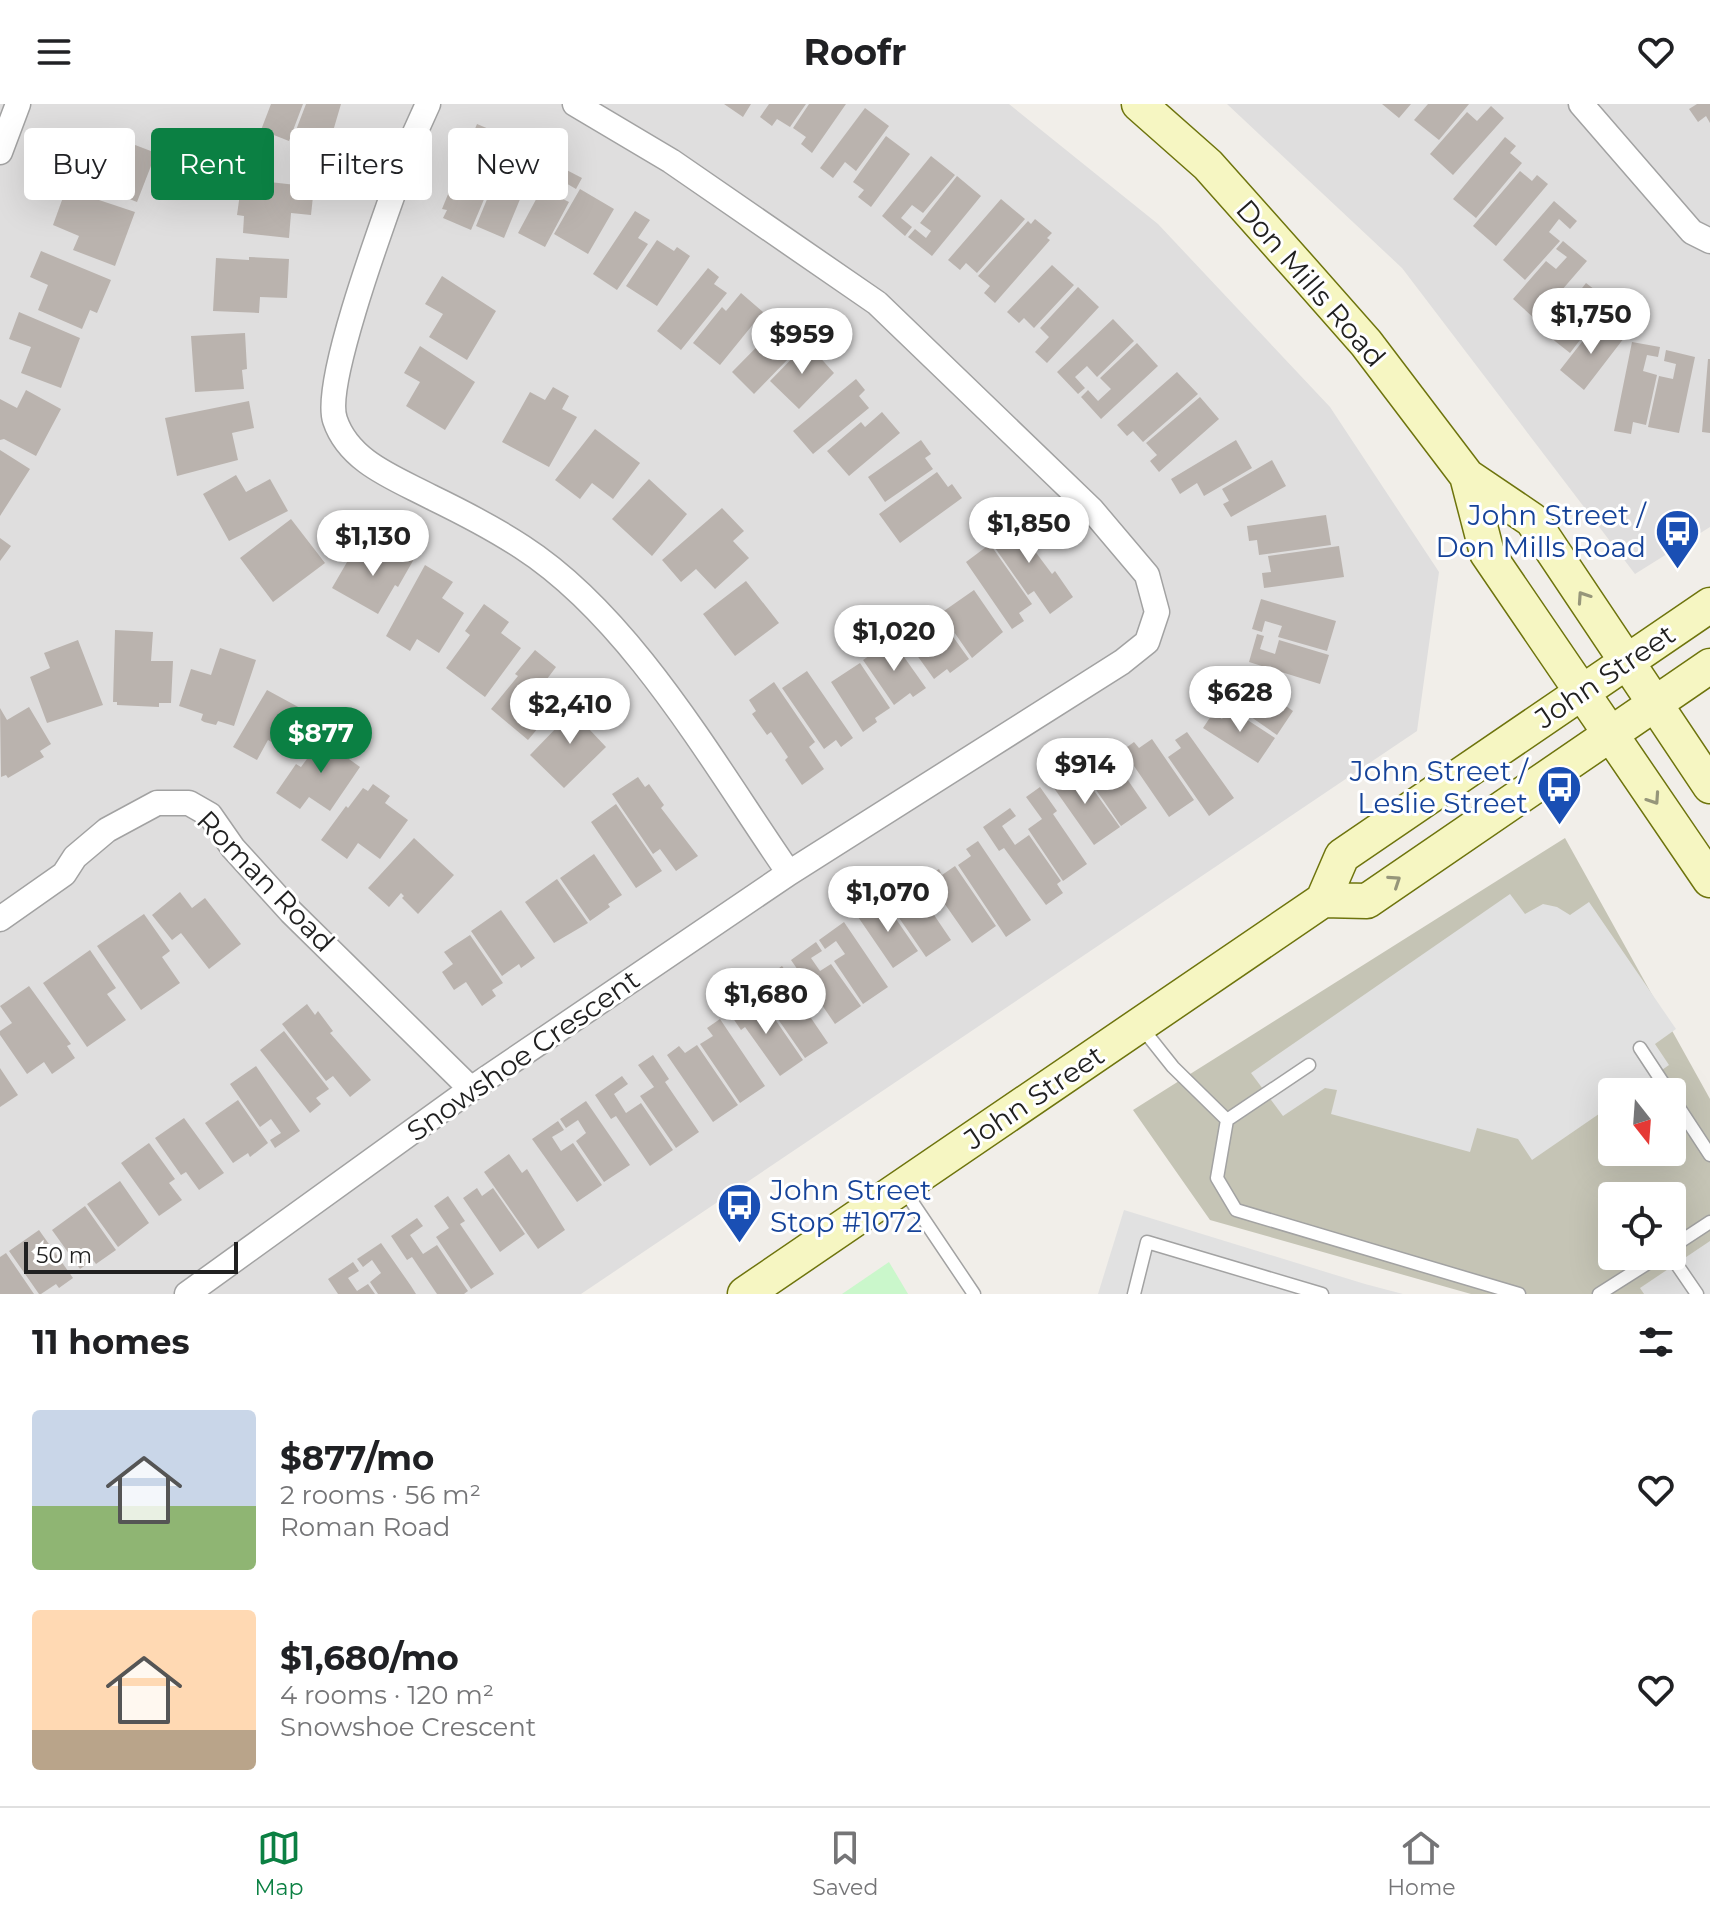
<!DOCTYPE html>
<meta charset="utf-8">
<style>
body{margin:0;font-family:Montserrat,sans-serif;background:#f6f6f6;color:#202124;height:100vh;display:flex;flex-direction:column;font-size:30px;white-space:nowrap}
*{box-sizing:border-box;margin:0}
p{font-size:26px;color:#757577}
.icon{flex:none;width:44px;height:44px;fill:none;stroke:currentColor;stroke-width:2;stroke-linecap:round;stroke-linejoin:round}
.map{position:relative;height:1190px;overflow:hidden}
.panel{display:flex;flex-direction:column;background:#fff;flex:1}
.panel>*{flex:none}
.guide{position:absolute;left:24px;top:24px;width:800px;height:72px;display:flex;gap:16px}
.needle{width:52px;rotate:163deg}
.buttons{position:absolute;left:1598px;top:974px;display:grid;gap:16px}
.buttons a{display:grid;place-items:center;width:88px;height:88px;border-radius:8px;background:#fff;box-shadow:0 8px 32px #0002;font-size:40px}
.scale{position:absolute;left:24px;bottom:20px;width:214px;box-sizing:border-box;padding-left:8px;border:4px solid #212121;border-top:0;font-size:22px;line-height:28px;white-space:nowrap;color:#212121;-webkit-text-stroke:6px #fff;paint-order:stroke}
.price{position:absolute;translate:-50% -68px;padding:0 18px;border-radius:28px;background:#fff;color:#222;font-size:26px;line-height:52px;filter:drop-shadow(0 2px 4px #0008)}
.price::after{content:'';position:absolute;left:50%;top:48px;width:24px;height:18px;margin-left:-12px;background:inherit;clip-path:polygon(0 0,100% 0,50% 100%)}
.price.on{background:#0b8043;color:#fff}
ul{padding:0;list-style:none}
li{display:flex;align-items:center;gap:24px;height:200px;padding:0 32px}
li span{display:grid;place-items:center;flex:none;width:224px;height:160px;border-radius:8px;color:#555}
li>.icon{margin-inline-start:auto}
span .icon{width:96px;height:96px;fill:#fffc;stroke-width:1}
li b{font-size:34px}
h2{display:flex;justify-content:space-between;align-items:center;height:96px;padding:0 32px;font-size:34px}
.tag{padding:0 28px;border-radius:8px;background:#fff;box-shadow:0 8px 32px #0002;font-size:28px;line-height:72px}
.tag.on{background:#0b8043;color:#fff}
header{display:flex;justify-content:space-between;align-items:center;height:104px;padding:0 32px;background:#fff;font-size:36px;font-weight:700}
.dock{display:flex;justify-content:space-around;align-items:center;height:112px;border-top:2px solid #e0e0e0;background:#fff;font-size:22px;color:#757577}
.dock a{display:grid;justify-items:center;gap:4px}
.dock .on{color:#0b8043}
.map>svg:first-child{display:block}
</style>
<header><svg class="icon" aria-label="menu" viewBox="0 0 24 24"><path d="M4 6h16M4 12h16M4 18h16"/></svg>Roofr<svg class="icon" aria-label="heart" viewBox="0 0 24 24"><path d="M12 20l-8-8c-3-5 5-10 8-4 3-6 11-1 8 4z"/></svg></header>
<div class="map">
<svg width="1710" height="1190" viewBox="0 0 1710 1190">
<rect width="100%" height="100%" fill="#f1eee9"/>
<!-- residential -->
<path fill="#dfdede" d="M0,0H1009L1158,120L1330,303L1439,468L1417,627L581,1190H0Z
M1227,0H1710V423L1635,470L1402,164Z"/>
<!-- construction -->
<path fill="#c5c4b5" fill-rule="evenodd" d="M1565,734L1710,995V1190H1471L1210,1116L1133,1006ZM1612,988H1672V1048H1612ZM1612,1092H1672V1152H1612Z"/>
<!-- park -->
<path fill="#caf7cb" d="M889,1158L908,1190H842Z"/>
<!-- parking -->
<path fill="#e1e1e1" d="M1510,790L1525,810L1543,800L1557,803L1570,811L1589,798L1676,925L1655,940L1669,961L1631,988H1612V1001L1532,1056L1518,1035L1477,1024L1470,1048L1331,1010L1337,986L1325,984L1283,1012L1251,969Z
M1124,1106L1365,1180L1403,1190H1098Z
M1710,1137V1190H1644L1640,1184Z"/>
<!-- building -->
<path fill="#bab3ae" d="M271,0H303L289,37L261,26Z
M306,0H341L331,34L328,32L323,46L293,34Z
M724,0H751L743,13Z
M769,0H806L790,23L777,15L772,22L760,13Z
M809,0H846L812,49L801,40L806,33L793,24Z
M1382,0H1411L1399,14Z
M1428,0H1469L1439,36L1414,16Z
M1697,0H1710V19L1706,12L1698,18L1689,5Z
M1491,2L1504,14L1453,71L1430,50L1467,8L1477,17Z
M865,4L889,22L856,67L845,58L833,74L820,64Z
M477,20L503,31L492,57L499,60L471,126L443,114L447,106L442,105L453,78L458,79L470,51L465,49Z
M96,26L156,49L137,98L78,75Z
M886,32L910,50L871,103L858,93L864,86L853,78Z
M1505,33L1516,42L1510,49L1522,59L1476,114L1453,95Z
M931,52L955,71L923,109L912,101L901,114L912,123L905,132L882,112Z
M504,54L519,60L521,54L535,59L504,134L476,122Z
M555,60L582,74L576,85L564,78L557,92L569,98L545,143L518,129Z
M1520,67L1532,77L1537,71L1548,80L1496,142L1473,122Z
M957,72L981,92L932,152L908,133L915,125L926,134L931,127L920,119Z
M242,75L314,83L311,111L291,109L289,134L243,129L244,112L237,111Z
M66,85L135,108L115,162L73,146L79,132L53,121Z
M580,85L614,105L588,150L554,130Z
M1001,95L1025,115L977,169L966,159L960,166L948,156Z
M1554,97L1577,117L1570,125L1559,115L1549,128L1560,137L1525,176L1503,156Z
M635,107L650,116L638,134L648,140L617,186L593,170Z
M1035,115L1052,129L1047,134L1050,136L995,199L984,189L990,182L978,172L1028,117L1031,120Z
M657,136L674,147L677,143L690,152L657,202L626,182Z
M1563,137L1587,157L1536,216L1513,195L1546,157L1556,165L1567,153L1556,145Z
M41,147L111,176L97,209L90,206L82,225L38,206L48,181L30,173Z
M249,153L289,155L287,194L260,193L259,209L213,207L216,154L249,156Z
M1052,161L1074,181L1034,224L1024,214L1019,219L1007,208Z
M708,164L719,173L714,180L727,189L681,246L657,227Z
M442,172L496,207L467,256L429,233L443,210L425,200Z
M1586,179L1599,189L1593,197L1604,205L1570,249L1546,230Z
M1078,183L1099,203L1047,259L1035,248L1049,233L1040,224Z
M741,189L763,208L720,261L693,239L722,203L726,207Z
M19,208L80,234L61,284L21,269L31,243L9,235Z
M787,212L809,233L801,242L791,232L780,242L790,253L754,290L732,268Z
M1113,215L1134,237L1097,273L1087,262L1075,273L1085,284L1078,290L1057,268Z
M1596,220L1607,229L1611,224L1624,234L1584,286L1560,266Z
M245,229L247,265L242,266L244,285L195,288L191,232Z
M1632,238L1660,243L1658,253L1647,251L1643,267L1657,271L1646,321L1633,318L1631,330L1614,327Z
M807,239L834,269L799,305L770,277Z
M1137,239L1158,262L1101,315L1081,293L1088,286L1098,297L1111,285L1100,274Z
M420,242L475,278L445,326L406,302L420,278L404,269Z
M1666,246L1695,253L1679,329L1648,323L1659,272L1673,275L1676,260L1664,257Z
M1708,255H1710V329L1702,328Z
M1177,268L1198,290L1143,338L1133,327L1127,332L1117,321Z
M856,275L865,286L859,292L869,304L813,350L793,327Z
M553,283L569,292L562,305L577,313L549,363L502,338L530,288L545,296Z
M26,286L61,305L36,352L4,335L0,336V295L17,304Z
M1200,293L1219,315L1159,368L1150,357L1157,351L1146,339Z
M249,297L254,324L232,329L238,356L177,372L165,314Z
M882,308L900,329L849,372L827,347L861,318L865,323Z
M595,325L640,359L613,395L592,379L580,395L555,376Z
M921,336L931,350L925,354L933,365L885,398L868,373Z
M1236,336L1252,364L1204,392L1197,379L1180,390L1171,375Z
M0,346L30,365L0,412Z
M1272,356L1286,382L1231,413L1223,400L1229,397L1222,385Z
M937,368L948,383L952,380L962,394L900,439L879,410Z
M236,371L246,388L270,375L288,407L229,437L203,390Z
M649,375L687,410L652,452L612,415Z
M722,404L744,427L733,437L749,454L715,485L696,465L681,478L662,456Z
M1326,411L1331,441L1259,451L1257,436L1249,437L1247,422Z
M1013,413L1021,425L1024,422L1038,443L1034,446L1052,470L1055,467L1073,493L1050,510L1034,487L1028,491L986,431Z
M291,415L325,459L273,498L240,454Z
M0,434L11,442L0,457Z
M990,440L1032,500L1019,509L1024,517L1012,525L966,458Z
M389,441L414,455L398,483L395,481L378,510L332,484L354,446L378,460Z
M1339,442L1344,473L1264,484L1262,469L1271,468L1268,452Z
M425,461L453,478L442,494L464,509L439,549L417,535L410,547L386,532Z
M746,477L779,519L735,552L703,510Z
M974,486L1003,528L972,554L941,509Z
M1261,495L1336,517L1327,547L1278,533L1282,522L1265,517L1262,528L1252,525Z
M484,500L509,518L501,529L521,544L485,593L446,564L470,531L465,527Z
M938,512L969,555L950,569L947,565L934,575L906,536Z
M115,526L153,528L151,557H173L171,599H159V603L117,601V598H113Z
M1257,530L1264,532L1260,545L1275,550L1279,536L1329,551L1320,580L1249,558Z
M78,536L103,601L47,619L30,573L50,564L44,549Z
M892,536L926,584L913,593L910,589L894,601L863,556Z
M220,544L256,556L234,622L218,617L216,621L204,618L201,616L203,610L179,602L191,565L211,571Z
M535,546L556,563L547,575L566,591L528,636L491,605L518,572L515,570Z
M860,559L890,604L875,614L877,618L863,628L831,578Z
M807,567L853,634L841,643L836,636L824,645L782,584Z
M1248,575L1293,607L1277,631L1231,599Z
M774,578L815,638L809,643L824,665L802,681L785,656L788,653L771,628L767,631L752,610L756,607L749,596Z
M267,586L313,611L292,649L268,636L257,656L233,643Z
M579,596L598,616L589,625L606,643L564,684L530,651L562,618L559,615Z
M29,603L51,640L40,647L44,653L8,674L6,671L1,673L0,604L7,616Z
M1229,604L1275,634L1258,659L1203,624L1213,609L1222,615Z
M327,628L354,648L349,655L360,663L330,707L309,693L300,705L276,689L296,660L301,663Z
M1187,628L1234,694L1209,712L1168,653L1181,644L1175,636Z
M1152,635L1194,696L1169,713L1123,646L1134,638L1139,644Z
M1103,640L1147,704L1121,722L1092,680L1103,672L1088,650Z
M1074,659L1081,668L1068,677L1071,680L1079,689L1090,681L1120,723L1094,741L1049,677Z
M638,673L645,683L649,680L664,701L661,704L698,752L676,767L660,745L653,750L612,690Z
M373,680L390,692L385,699L408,716L380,755L358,739L347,755L321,736L346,702L348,704L363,684L368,687Z
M1040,683L1057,707L1053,710L1087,760L1063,777L1028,725L1042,715L1026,693Z
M616,700L662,767L636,784L591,718Z
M1010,704L1016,712L1002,722L1015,741L1029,731L1061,777L1057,780L1063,789L1046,801L1004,744L999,747L983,723Z
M414,734L454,771L418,810L402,794L404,792L401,789L389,803L368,784Z
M978,737L1031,816L1006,833L958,761L971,752L966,745Z
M594,750L622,791L608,800L610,803L590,817L560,774Z
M955,762L996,822L972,839L926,773L939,765L942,771Z
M909,774L951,836L926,853L895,808L907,800L895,784Z
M557,775L588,819L554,839L525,798Z
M180,788L192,804L205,794L241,840L209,865L181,829L172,836L152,811Z
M885,799L918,847L893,864L856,810L870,801L873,807Z
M501,806L535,854L521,864L519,860L502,872L471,827Z
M144,810L170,847L162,853L180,879L141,906L97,842Z
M844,818L888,883L863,900L834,857L845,850L836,837L825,845L819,836Z
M470,831L503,879L492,886L496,892L482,902L466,878L454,886L442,868L453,860L444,848Z
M816,838L822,847L811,854L820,867L831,860L861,902L835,920L791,856Z
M90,846L116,884L107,890L126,916L87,943L43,879Z
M782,862L799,886L794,889L828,939L805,954L773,908L788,898L775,879L759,889L754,881Z
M29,882L71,940L67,942L75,954L52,970L44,958L27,970L0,931V927L12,919L0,902Z
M738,892L753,915L768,905L803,956L780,972L745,923L741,926L724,901Z
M307,900L315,911L318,907L333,927L330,929L371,976L350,993L333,972L326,977L282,920Z
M720,915L765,982L740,999L700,940L713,932L707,924Z
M284,927L329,985L316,994L321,1000L310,1009L260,946Z
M697,941L738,1001L713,1018L667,951L679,942L685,949Z
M653,951L669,975L665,978L699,1028L676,1044L640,992L654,983L638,961Z
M256,962L300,1027L275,1044L270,1036L281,1029L271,1015L260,1023L230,980Z
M0,964L18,991L0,1003Z
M622,972L628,980L614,990L626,1009L641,999L673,1046L650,1062L616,1012L611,1015L595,991Z
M238,996L268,1039L250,1053L248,1049L233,1059L205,1019Z
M586,997L630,1061L604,1078L576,1037L586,1029L578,1016L566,1024L560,1015Z
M184,1014L224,1069L199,1086L186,1068L181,1071L155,1034Z
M558,1017L564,1026L552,1033L561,1047L573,1039L602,1081L577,1098L532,1035Z
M149,1039L175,1075L169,1079L182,1096L159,1112L121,1059Z
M509,1050L522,1069L527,1065L565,1126L538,1145L484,1068Z
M120,1077L149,1119L118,1143L87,1100Z
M477,1084L482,1092L493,1084L525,1130L500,1148L463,1094Z
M448,1092L465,1117L460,1120L494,1170L471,1185L436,1133L449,1124L434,1102Z
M85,1102L116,1146L96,1160L93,1156L80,1165L52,1126Z
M417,1114L423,1122L410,1131L423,1150L437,1141L468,1187L464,1190H437L412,1153L407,1156L391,1132Z
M39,1126L73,1174L59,1184L56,1180L41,1190H39L9,1147Z
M381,1139L411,1182L416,1190H378L370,1178L381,1169L372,1156L363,1163L357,1155Z
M6,1149L34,1190H0V1153Z
M353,1158L359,1167L348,1174L357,1187L368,1180L375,1190H338L328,1175Z"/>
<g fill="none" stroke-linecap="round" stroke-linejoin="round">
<defs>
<path id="service" d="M1142,924L1173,963L1227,1016
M1640,944L1669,988
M1309,961L1227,1016L1217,1074L1236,1106L1519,1190
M1672,993L1710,1051
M904,1086L974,1190
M1672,1143L1710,1118
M1671,1152L1697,1190
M1134,1190L1147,1138L1322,1190
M1599,1190L1659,1152"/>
<path id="minor" d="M428,0L414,31C397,81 321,276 335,316C349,358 395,374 431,393C462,408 493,424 522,443C632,514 714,661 789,769
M1581,0L1692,128L1710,137
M0,48L18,0
M0,815L64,770L75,753L107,726L157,699H189L210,711L233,744L291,808L471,985
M187,1190L471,985L789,769L1122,558L1147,538L1157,508L1147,471L1092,406L877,199L671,57L575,0"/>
<path id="secondary" d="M1139,0L1208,61L1306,171L1366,239L1467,372L1532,416L1710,682
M1467,372L1487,449L1710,776
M1323,796L1367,797L1710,562
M745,1190L1323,796L1342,752L1710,501"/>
</defs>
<!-- service casing -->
<use href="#service" stroke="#a2a2a2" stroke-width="15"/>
<!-- minor casing -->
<use href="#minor" stroke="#a2a2a2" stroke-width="27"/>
<!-- secondary casing -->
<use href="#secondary" stroke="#6e740d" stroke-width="37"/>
<!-- service -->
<use href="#service" stroke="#fff" stroke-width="12"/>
<!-- minor -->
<use href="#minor" stroke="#fff" stroke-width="24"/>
<!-- secondary -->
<use href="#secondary" stroke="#f6f6c2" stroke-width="34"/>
</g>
<!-- one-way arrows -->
<defs><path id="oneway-chevron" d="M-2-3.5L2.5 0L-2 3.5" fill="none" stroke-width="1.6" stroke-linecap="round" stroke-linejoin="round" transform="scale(2)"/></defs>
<g stroke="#96967a">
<use href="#oneway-chevron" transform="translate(1583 493) rotate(-124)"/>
<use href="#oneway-chevron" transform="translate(1654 695) rotate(56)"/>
<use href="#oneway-chevron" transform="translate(1395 777) rotate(-34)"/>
</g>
<!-- icons -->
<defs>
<symbol id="bus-pin" viewBox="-11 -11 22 30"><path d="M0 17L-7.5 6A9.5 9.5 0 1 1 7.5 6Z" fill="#1a4fb4" stroke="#fff"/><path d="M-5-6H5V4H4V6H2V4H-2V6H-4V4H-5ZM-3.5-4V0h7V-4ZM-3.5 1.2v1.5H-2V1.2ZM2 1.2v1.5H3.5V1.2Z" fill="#fff"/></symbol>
</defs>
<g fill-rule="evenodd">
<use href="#bus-pin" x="1652" y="402" width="51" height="69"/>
<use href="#bus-pin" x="1534" y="658" width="51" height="69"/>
<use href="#bus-pin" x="714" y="1076" width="51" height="69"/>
</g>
<g text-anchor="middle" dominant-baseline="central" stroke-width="6" stroke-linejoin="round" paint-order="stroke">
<!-- street labels -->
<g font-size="28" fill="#212121" stroke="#fff">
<text transform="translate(1311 179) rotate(49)">Don Mills Road</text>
<text transform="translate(1605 572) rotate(-34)">John Street</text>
<text transform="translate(266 777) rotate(46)">Roman Road</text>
<text transform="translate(523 951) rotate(-35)">Snowshoe Crescent</text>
<text transform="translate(1034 993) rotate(-34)">John Street</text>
</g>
<!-- transit labels -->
<g font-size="28" fill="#164399" stroke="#fff" text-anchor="end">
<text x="1646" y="411">John Street /<tspan x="1646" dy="32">Don Mills Road</tspan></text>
<text x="1528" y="667">John Street /<tspan x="1528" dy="32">Leslie Street</tspan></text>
<text x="770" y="1086" text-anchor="start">John Street<tspan x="770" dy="32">Stop #1072</tspan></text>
</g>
</g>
</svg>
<div class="buttons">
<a><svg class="needle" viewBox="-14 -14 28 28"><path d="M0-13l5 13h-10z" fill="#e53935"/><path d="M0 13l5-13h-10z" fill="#757577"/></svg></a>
<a><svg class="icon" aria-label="locate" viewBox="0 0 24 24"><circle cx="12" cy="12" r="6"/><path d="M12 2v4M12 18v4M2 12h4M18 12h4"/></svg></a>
</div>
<div class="scale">50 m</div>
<b class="price" style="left:1591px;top:252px">$1,750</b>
<b class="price" style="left:802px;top:272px">$959</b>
<b class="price" style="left:1029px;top:461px">$1,850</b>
<b class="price" style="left:373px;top:474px">$1,130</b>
<b class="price" style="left:894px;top:569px">$1,020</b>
<b class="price" style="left:1240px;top:630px">$628</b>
<b class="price" style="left:570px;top:642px">$2,410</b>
<b class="price on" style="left:321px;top:671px">$877</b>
<b class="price" style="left:1085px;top:702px">$914</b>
<b class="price" style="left:888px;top:830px">$1,070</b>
<b class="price" style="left:766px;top:932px">$1,680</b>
<div class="guide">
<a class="tag">Buy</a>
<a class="tag on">Rent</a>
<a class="tag">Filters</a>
<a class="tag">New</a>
</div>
</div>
<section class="panel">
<h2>11 homes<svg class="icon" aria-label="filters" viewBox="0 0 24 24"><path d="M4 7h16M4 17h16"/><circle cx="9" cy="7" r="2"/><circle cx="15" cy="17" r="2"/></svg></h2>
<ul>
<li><span style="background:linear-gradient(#c9d6e8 60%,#8fb573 0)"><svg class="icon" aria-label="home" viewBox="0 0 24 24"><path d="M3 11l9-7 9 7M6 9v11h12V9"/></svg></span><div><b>$877/mo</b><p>2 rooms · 56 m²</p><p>Roman Road</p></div><svg class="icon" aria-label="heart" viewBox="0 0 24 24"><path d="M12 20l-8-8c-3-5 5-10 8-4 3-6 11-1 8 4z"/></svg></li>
<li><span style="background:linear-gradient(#ffd9b3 75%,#b9a48a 0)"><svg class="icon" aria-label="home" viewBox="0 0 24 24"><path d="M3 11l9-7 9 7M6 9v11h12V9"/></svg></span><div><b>$1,680/mo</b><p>4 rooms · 120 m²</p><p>Snowshoe Crescent</p></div><svg class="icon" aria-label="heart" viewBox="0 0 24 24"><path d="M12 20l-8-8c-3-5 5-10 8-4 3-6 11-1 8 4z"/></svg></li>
</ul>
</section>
<nav class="dock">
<a class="on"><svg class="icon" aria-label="map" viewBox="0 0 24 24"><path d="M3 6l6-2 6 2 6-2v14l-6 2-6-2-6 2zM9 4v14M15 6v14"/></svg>Map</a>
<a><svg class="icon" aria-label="saved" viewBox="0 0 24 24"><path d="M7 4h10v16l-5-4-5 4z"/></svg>Saved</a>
<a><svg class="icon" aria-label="home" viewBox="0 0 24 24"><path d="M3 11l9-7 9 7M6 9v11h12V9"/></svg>Home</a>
</nav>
